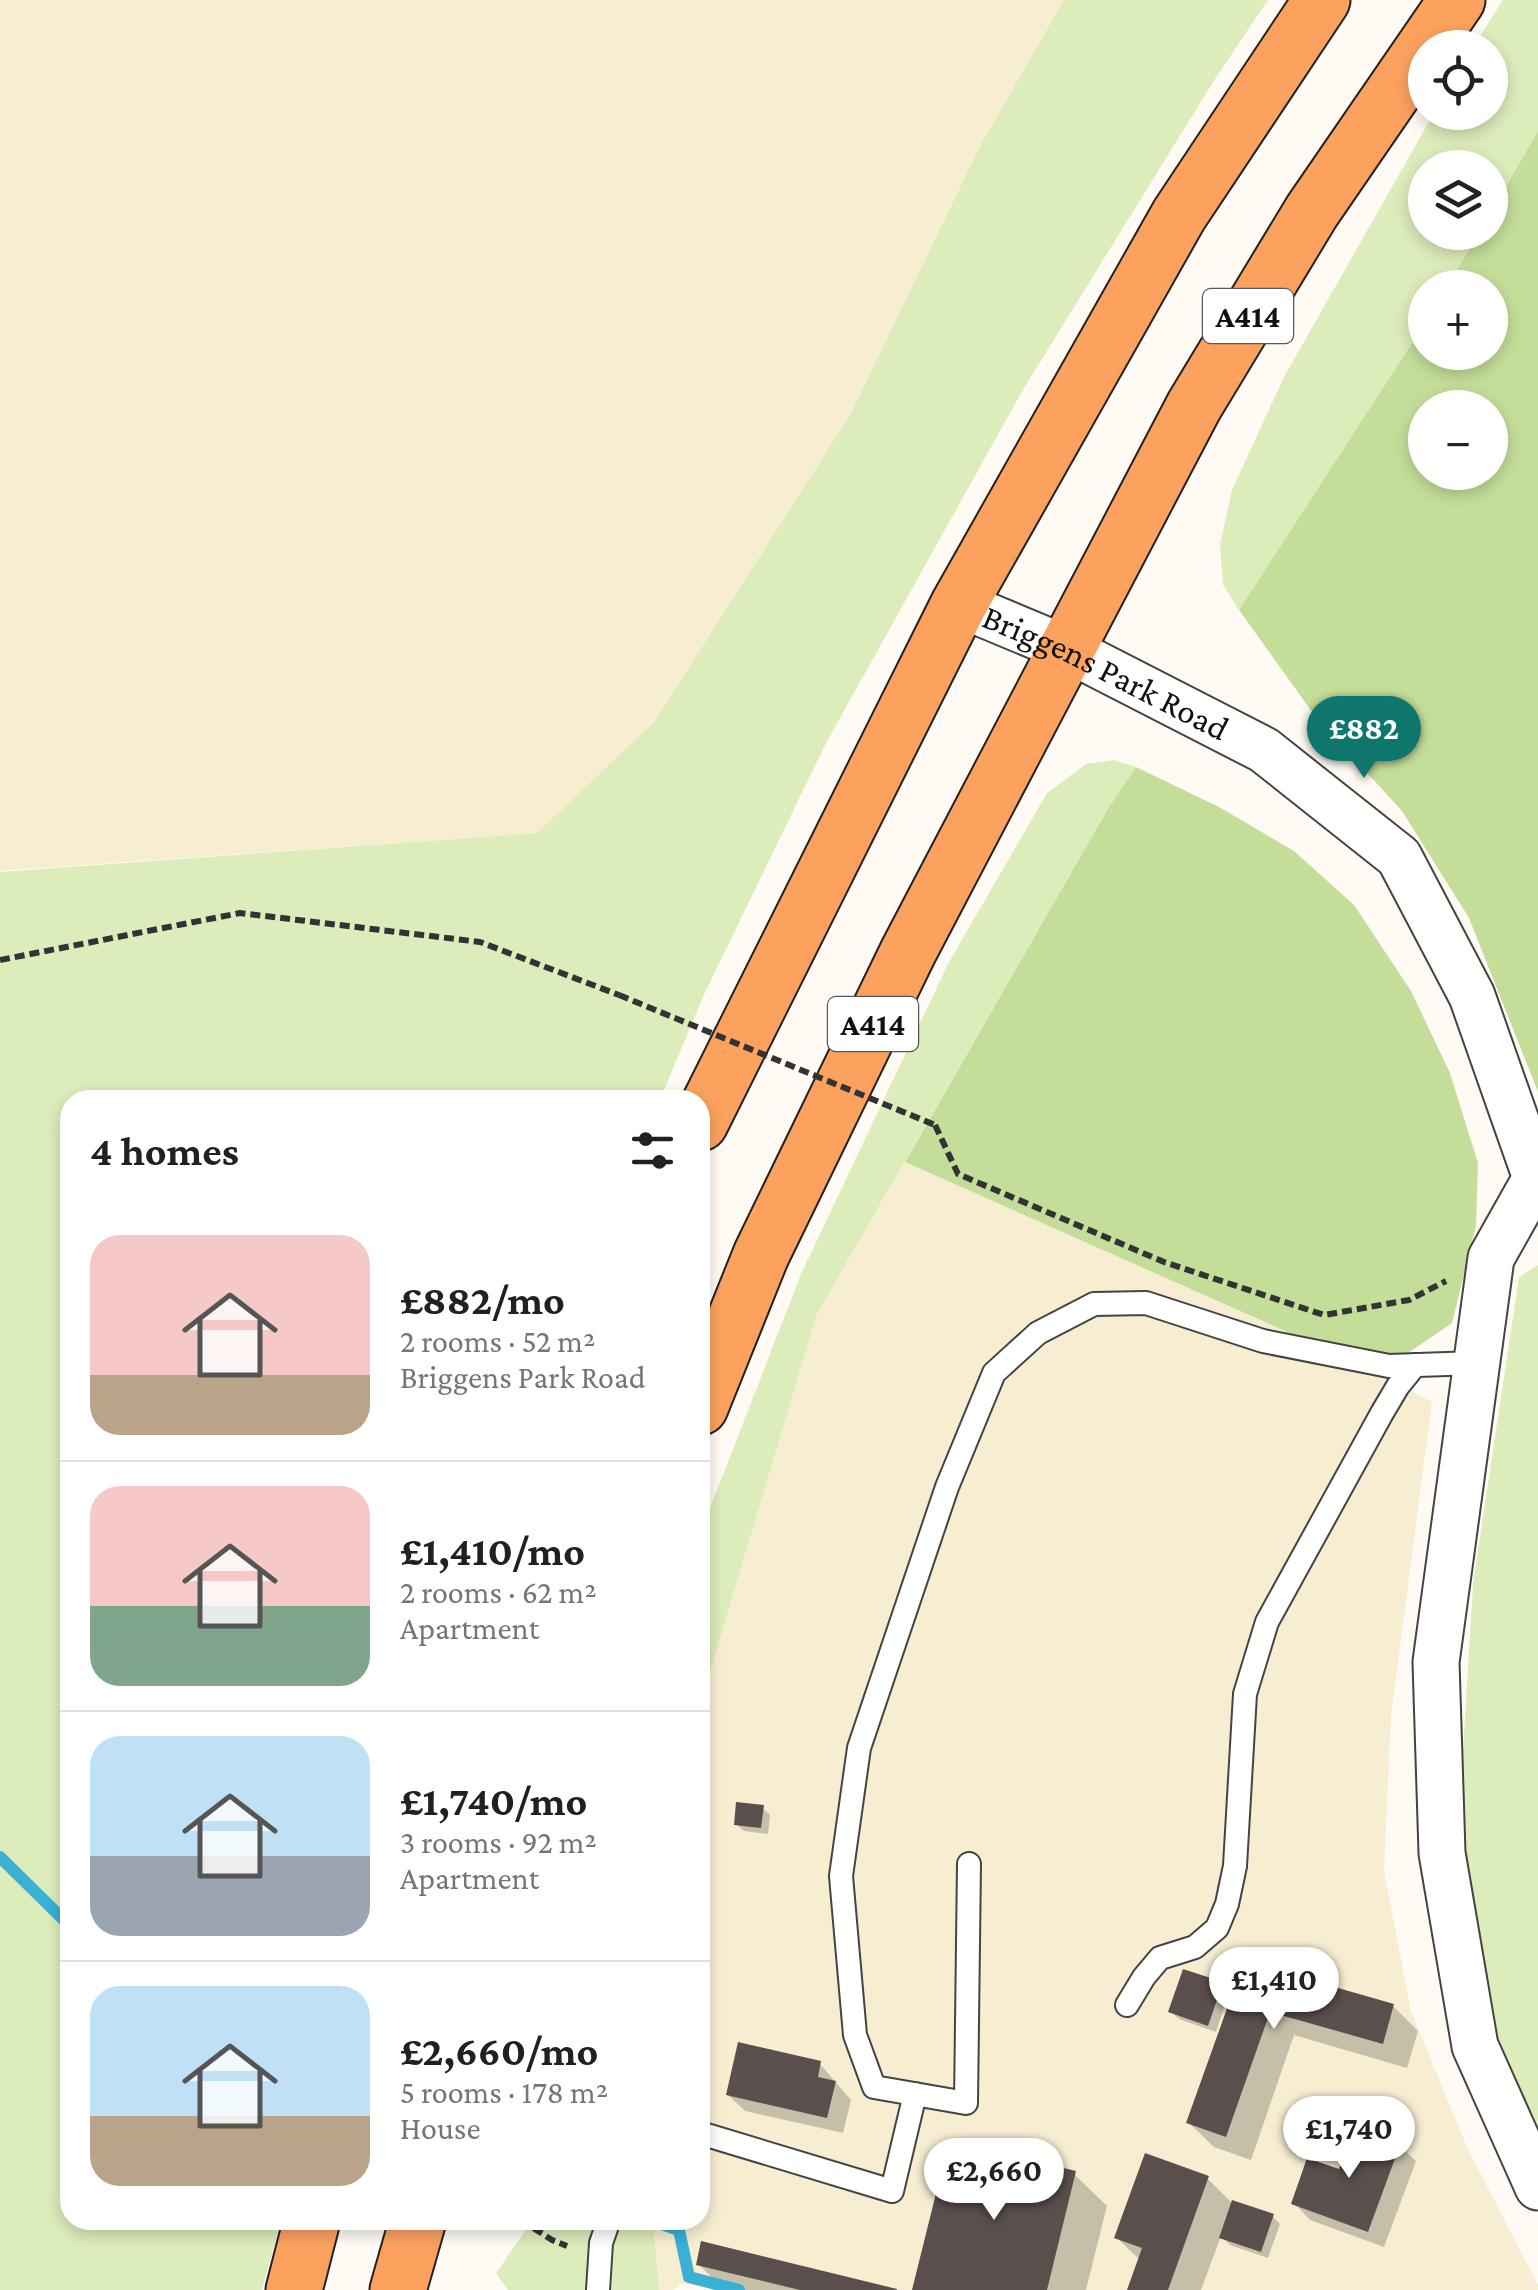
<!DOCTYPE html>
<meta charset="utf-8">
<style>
body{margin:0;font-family:"Crimson Pro",serif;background:#f2f2f2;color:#202124;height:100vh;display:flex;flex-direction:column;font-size:38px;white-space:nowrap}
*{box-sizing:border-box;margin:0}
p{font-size:32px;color:#757577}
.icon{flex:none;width:55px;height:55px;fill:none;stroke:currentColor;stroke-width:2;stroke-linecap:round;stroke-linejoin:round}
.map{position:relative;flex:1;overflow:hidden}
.details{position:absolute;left:60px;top:1090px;width:650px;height:1140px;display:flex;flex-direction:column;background:#fff;border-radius:30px;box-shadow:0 5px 15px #0003}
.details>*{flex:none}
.buttons{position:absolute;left:1408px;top:30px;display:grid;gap:20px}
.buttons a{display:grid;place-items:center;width:100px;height:100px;border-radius:50%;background:#fff;box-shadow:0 5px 15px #0003;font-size:50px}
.price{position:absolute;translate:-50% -85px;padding:0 22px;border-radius:35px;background:#fff;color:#222;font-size:32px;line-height:65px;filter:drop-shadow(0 2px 5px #0008)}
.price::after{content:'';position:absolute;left:50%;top:60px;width:30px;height:22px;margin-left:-15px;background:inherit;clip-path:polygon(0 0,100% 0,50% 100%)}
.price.current{background:#0f766e;color:#fff}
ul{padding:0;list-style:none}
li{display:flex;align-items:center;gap:30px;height:250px;padding:0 30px}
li+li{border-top:2px solid #e0e0e0}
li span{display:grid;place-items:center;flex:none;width:280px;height:200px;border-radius:30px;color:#555}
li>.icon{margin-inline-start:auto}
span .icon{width:120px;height:120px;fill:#fffc;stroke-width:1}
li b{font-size:42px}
h2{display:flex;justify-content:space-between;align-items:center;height:120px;padding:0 30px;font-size:42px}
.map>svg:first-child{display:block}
</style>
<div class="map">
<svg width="1538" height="2290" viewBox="0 0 1538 2290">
<rect width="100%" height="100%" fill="#fffbf4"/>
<!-- farmland -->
<path fill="#f7eed2" d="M0,0H1064L981,144L850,415L641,741L537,833L0,871Z
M905,1162L1378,1373L1432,1402L1391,1716L1384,1871L1411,2011L1467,2147L1538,2285V2290H741L679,2284L674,2290H659L653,2220H700V1707L817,1314Z"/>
<!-- green -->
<path fill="#ddecbb" d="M1064,0H1268L1215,79L1024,388L826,743L701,1001L660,1100H70V2220H281L262,2290H0V872L537,833L653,723L850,415L981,144Z
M1503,0H1538V131L1490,214V168H1425V232L1479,233L1447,287L1425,288V323L1239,610L1223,585L1220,545L1232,490L1284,377L1434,113L1490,112V48L1473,47Z
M1114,760L1136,767L1109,807L817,1314L700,1706V1534L801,1274L949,962L1047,793L1086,764Z
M1538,1265V2151L1490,2038L1457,1851L1473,1584L1519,1277Z
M533,2220H653L659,2290H508L496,2273Z"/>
<!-- forest -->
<path fill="#c4de99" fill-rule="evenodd" d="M1538,131V1092L1469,918L1402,811L1315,716L1239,610L1425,323V352H1490V288L1447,287L1479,233L1490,232V214ZM1425,408H1490V472H1425Z
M1136,767L1219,807L1294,851L1354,905L1411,991L1450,1073L1478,1163L1476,1226L1452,1323L1379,1373L905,1162L1109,807Z"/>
<!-- shadow -->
<path fill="#0003" d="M762,1808L770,1815L768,1834L744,1831L736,1824Z
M1245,1964L1393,2006L1418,2031L1407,2068L1294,2035L1251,2160L1214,2147L1189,2123Z
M1222,1984L1229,1992L1216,2032L1179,2019L1171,2012Z
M819,2063L851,2100L843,2133L745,2111L728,2095Z
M1399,2145L1416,2161L1384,2247L1310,2220L1294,2203L1341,2173Z
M1074,2174L1107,2206L1086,2290H915Z
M1208,2179L1235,2206L1272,2216L1280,2224L1268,2258L1230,2245L1221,2236L1201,2290H1129L1140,2260L1117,2238Z
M698,2264L893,2290H725Z"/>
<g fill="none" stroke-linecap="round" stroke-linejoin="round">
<!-- stream -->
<path stroke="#3ab0d4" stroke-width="12" d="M0,1857L70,1926
M650,2220L679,2230L689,2277L739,2290"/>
</g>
<!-- building -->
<path fill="#5a4f4c" d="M736,1802L764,1805L761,1828L734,1825Z
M1244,1961L1394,2004L1383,2044L1270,2012L1226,2137L1186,2123Z
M1183,1969L1223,1982L1208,2026L1168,2012Z
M738,2042L821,2061L818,2077L836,2081L827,2118L726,2095Z
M1355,2126L1401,2142L1368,2232L1291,2204L1307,2158L1339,2169Z
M949,2141L1076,2171L1047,2290H912Z
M1145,2153L1209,2176L1168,2290H1127L1142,2248L1114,2238Z
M1232,2200L1274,2214L1261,2252L1219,2238Z
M701,2241L897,2289V2290H800L696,2265Z"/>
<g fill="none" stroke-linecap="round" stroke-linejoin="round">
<defs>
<path id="service" d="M969,1864L966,2103L874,2087L855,2035L841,1876L859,1748L947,1487L994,1373L1038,1333L1094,1304L1146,1303L1263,1341L1389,1366L1476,1363
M1127,2005L1144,1977L1160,1958L1195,1947L1217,1928L1227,1904L1235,1866L1245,1694L1267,1622L1382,1413L1398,1386L1415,1365
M700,2133L892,2191L915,2094
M598,2290L601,2243L609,2220"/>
<g id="minor">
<path id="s1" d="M959,604L1067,649L1264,750L1399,857L1472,996L1536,1178L1491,1258L1436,1662L1442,1853L1475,2046L1538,2187"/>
</g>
<path id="trunk" d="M700,1123L959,604L1179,215L1322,0
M700,1407L761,1255L908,952L1194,406L1312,211L1457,0
M294,2290L312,2220
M398,2290L418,2220"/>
</defs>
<!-- service casing -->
<use href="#service" stroke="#444" stroke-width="26"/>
<!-- minor casing -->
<use href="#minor" stroke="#444" stroke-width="49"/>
<!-- trunk casing -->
<use href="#trunk" stroke="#222" stroke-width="59"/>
<!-- path -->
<path stroke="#333" stroke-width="6" stroke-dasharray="10 5" stroke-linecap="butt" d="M0,960L240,913L480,942L619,995
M935,1125L958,1174L1164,1262L1324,1315L1409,1300L1446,1281
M521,2220L552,2240L567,2246"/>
<!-- service -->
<use href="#service" stroke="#fff" stroke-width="22"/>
<!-- minor -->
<use href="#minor" stroke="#fff" stroke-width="45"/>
<!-- trunk -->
<use href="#trunk" stroke="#fca25e" stroke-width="55"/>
<!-- path-bridge -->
<path stroke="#333" stroke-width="6" stroke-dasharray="10 5" stroke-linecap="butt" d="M619,995L935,1125"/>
</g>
<g text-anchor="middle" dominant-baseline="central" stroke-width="10" stroke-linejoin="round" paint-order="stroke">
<!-- shield labels -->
<g fill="#fff" stroke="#585858" stroke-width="2.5">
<rect x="1203" y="289" width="90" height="54" rx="8"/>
<rect x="828" y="997" width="90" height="54" rx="8"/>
</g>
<g font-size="32" font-weight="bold" fill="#111">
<text x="1248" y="316">A414</text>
<text x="873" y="1024">A414</text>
</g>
<!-- street labels -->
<g font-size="35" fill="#111" stroke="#fff">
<text stroke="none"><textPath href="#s1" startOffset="162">Briggens Park Road</textPath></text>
</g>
</g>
</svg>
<div class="buttons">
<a><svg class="icon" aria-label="locate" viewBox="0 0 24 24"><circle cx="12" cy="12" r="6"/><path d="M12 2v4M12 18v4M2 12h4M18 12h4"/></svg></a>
<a><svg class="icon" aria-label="layers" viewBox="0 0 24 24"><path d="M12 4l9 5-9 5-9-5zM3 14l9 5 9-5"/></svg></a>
<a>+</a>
<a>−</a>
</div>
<b class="price current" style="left:1364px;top:781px">£882</b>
<b class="price" style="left:1274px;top:2032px">£1,410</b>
<b class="price" style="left:1349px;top:2181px">£1,740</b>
<b class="price" style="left:994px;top:2223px">£2,660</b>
<section class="details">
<h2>4 homes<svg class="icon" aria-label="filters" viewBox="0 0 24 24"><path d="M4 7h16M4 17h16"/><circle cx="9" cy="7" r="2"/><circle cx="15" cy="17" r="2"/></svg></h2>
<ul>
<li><span style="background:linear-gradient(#f6c9c9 70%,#b9a48a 0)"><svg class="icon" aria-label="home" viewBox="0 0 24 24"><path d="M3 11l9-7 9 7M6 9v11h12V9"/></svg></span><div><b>£882/mo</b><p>2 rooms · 52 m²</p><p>Briggens Park Road</p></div></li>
<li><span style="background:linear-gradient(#f6c9c9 60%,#7fa58c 0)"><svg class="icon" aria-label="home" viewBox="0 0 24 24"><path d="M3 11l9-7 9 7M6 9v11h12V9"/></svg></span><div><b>£1,410/mo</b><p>2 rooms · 62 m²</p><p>Apartment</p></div></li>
<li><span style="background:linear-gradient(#bfe0f5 60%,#9aa5b1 0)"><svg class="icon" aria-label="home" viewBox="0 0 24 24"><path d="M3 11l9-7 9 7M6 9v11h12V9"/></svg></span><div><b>£1,740/mo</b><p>3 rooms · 92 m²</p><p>Apartment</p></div></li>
<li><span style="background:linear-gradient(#bfe0f5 65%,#b9a48a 0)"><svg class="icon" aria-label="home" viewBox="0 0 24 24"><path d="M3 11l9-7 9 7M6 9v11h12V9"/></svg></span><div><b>£2,660/mo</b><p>5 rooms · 178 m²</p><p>House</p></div></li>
</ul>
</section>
</div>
